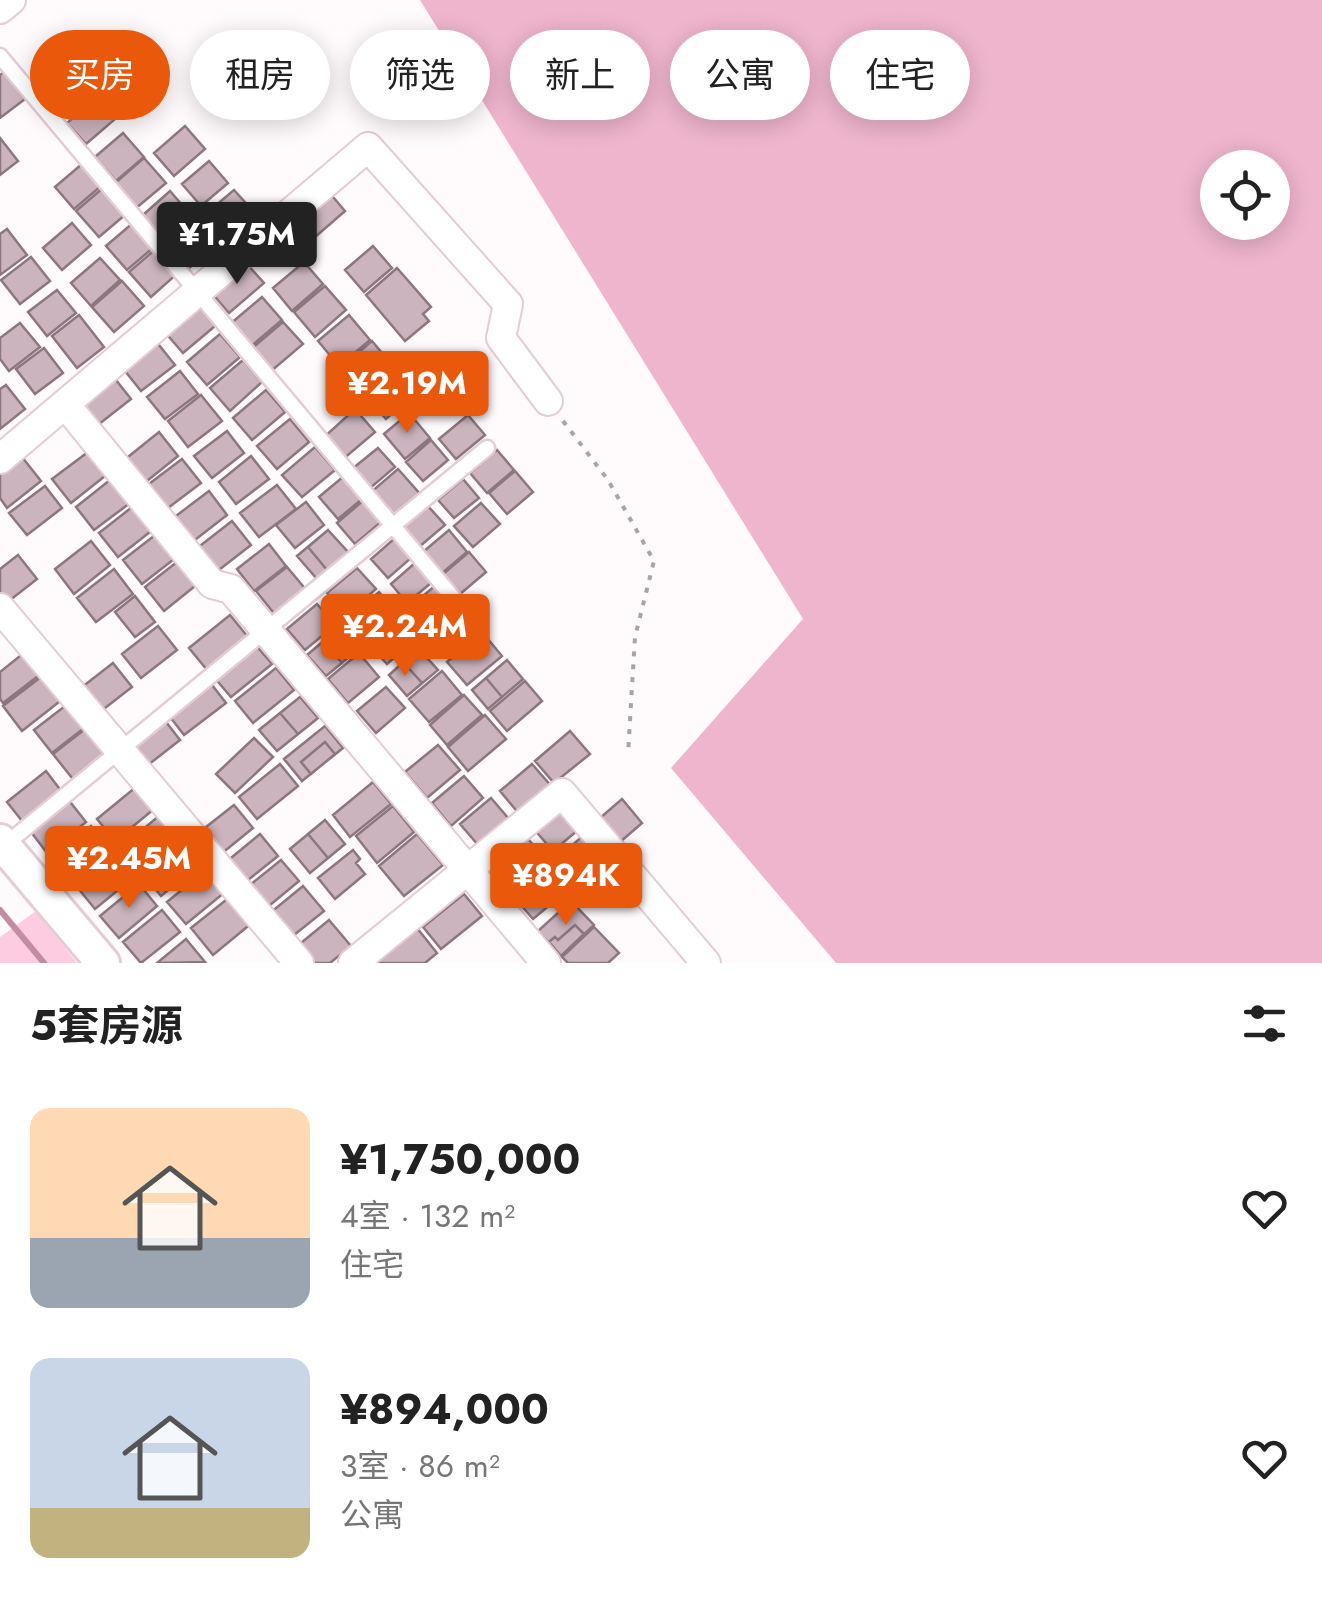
<!DOCTYPE html>
<html lang="zh">
<meta charset="utf-8">
<style>
body{margin:0;font-family:Jost,"Noto Sans SC",sans-serif;background:#f6f6f6;color:#222;height:100vh;display:flex;flex-direction:column;font-size:38px;white-space:nowrap}
*{box-sizing:border-box;margin:0}
p{font-size:32px;color:#767676}
.icon{flex:none;width:55px;height:55px;fill:none;stroke:currentColor;stroke-width:2;stroke-linecap:round;stroke-linejoin:round}
.map{position:relative;height:963px;overflow:hidden}
.panel{display:flex;flex-direction:column;background:#fff;flex:1}
.panel>*{flex:none}
.hud{position:absolute;left:30px;top:30px;width:1262px;height:90px;display:flex;gap:20px}
.controls{position:absolute;left:1200px;top:150px;display:grid;gap:20px}
.controls a{display:grid;place-items:center;width:90px;height:90px;border-radius:50%;background:#fff;box-shadow:0 5px 25px #0003;font-size:50px}
.price{position:absolute;translate:-50% -85px;padding:0 22px;border-radius:10px;background:#ea580c;color:#fff;font-size:32px;line-height:65px;filter:drop-shadow(0 2px 5px #0008)}
.price::after{content:'';position:absolute;left:50%;top:60px;width:30px;height:22px;margin-left:-15px;background:inherit;clip-path:polygon(0 0,100% 0,50% 100%)}
.price.current{background:#222;color:#fff}
ul{padding:0;list-style:none}
li{display:flex;align-items:center;gap:30px;height:250px;padding:0 30px}
li span{display:grid;place-items:center;flex:none;width:280px;height:200px;border-radius:20px;color:#555}
li>.icon{margin-inline-start:auto}
span .icon{width:120px;height:120px;fill:#fffc;stroke-width:1}
li b{font-size:42px}
h2{display:flex;justify-content:space-between;align-items:center;height:120px;padding:0 30px;font-size:42px}
.tag{padding:0 35px;border-radius:45px;background:#fff;box-shadow:0 5px 25px #0003;font-size:35px;line-height:90px}
.tag.current{background:#ea580c;color:#fff}
.map>svg:first-child{display:block}
</style>
<div class="map">
<svg width="1322" height="963" viewBox="0 0 1322 963">
<rect width="100%" height="100%" fill="#fffafc"/>
<!-- green -->
<path fill="#fecce0" d="M36,911L77,963H0V937Z"/>
<!-- forest -->
<path fill="#efb5cd" fill-rule="evenodd" d="M420,0H1322V963H836L671,768L803,619ZM1218,168H1272V222H1218Z"/>
<g fill="none" stroke-linecap="round" stroke-linejoin="round">
<!-- stream -->
<path stroke="#c38ca3" stroke-width="6" d="M0,910L44,963"/>
</g>
<!-- building -->
<path fill="#cbb4bd" stroke="#8c777f" stroke-width="2.5" d="M109,38L130,62L101,87L80,63Z
M69,66L90,89L64,111L44,88Z
M133,67L154,91L125,116L104,92Z
M4,72L25,99L0,118V75Z
M95,99L114,120L86,144L67,123Z
M185,126L205,149L174,176L154,153Z
M123,133L144,157L116,181L95,157Z
M0,138L18,161L0,175Z
M144,158L166,183L135,209L114,184Z
M209,161L228,183L201,206L182,184Z
M82,164L101,186L74,209L55,187Z
M103,188L126,214L99,237L76,211Z
M234,190L253,211L227,234L208,212Z
M170,191L189,213L161,237L143,215Z
M328,191L345,211L314,238L297,218Z
M194,219L217,244L188,269L166,243Z
M134,222L155,246L127,270L106,246Z
M72,223L91,245L62,270L43,248Z
M7,229L27,255L0,275V234Z
M373,246L392,268L364,292L345,270Z
M157,248L179,272L151,297L129,272Z
M31,257L50,281L20,304L1,280Z
M100,258L120,280L91,306L71,283Z
M245,262L264,283L229,313L210,291Z
M304,262L323,284L292,311L273,288Z
M397,268L431,307L423,314L429,321L405,341L366,295Z
M122,281L144,306L114,332L92,307Z
M325,286L346,310L315,337L294,312Z
M57,290L76,313L47,336L28,312Z
M262,297L282,320L249,348L229,325Z
M196,303L215,326L183,353L163,330Z
M79,315L104,347L77,368L52,336Z
M349,315L370,340L339,366L318,341Z
M283,322L303,344L270,372L250,350Z
M20,323L40,347L9,371L0,359V338Z
M220,334L240,357L207,385L187,362Z
M155,340L175,365L141,391L121,366Z
M372,341L393,366L362,392L340,368Z
M44,348L63,373L35,394L16,369Z
M243,360L262,382L230,411L210,388Z
M395,368L416,392L386,419L364,394Z
M180,371L198,394L165,419L147,397Z
M112,375L131,399L94,428L76,404Z
M6,385L25,409L0,429V389Z
M266,390L285,412L252,440L233,418Z
M201,395L222,421L188,447L168,421Z
M355,409L375,432L342,460L323,438Z
M409,413L430,438L405,459L384,434Z
M468,415L485,435L456,459L439,439Z
M290,419L309,442L277,469L257,446Z
M227,431L244,453L212,478L194,456Z
M159,432L178,456L142,485L123,461Z
M431,440L448,460L423,481L406,462Z
M315,447L335,470L302,497L282,475Z
M378,448L395,467L369,489L352,469Z
M92,449L110,472L71,503L52,479Z
M497,450L514,470L487,493L470,473Z
M251,456L269,479L236,504L219,482Z
M22,457L41,481L7,508L0,498V474Z
M182,459L201,483L164,511L145,487Z
M398,469L420,494L392,518L370,493Z
M515,471L533,492L507,514L489,493Z
M115,476L134,500L94,530L76,507Z
M344,476L362,499L338,519L319,497Z
M463,479L479,498L454,518L438,500Z
M277,485L296,509L259,537L240,513Z
M45,486L62,508L27,535L9,513Z
M209,491L227,515L191,543L172,519Z
M364,500L382,521L355,544L337,523Z
M306,502L324,525L295,548L276,525Z
M481,503L500,524L473,547L454,526Z
M136,504L155,528L118,557L99,533Z
M427,505L445,525L419,547L401,527Z
M232,521L251,545L215,573L196,549Z
M328,530L348,552L327,570L308,547Z
M328,530L348,552L317,579L297,556Z
M449,530L467,552L441,574L423,552Z
M159,532L178,556L142,584L123,560Z
M394,539L411,558L388,578L371,559Z
M91,541L110,565L74,594L55,569Z
M269,544L286,566L254,591L237,569Z
M469,552L486,572L459,595L442,575Z
M18,555L37,579L0,608V569Z
M182,558L200,582L164,611L145,587Z
M415,563L432,582L407,603L391,584Z
M287,567L308,592L277,617L256,591Z
M357,568L376,589L346,615L327,593Z
M114,569L133,594L96,622L77,598Z
M436,585L454,606L427,628L410,607Z
M379,592L398,614L366,641L347,620Z
M135,596L155,622L135,637L115,612Z
M317,604L335,625L305,650L287,629Z
M460,606L479,629L446,657L426,635Z
M230,615L248,637L207,670L189,648Z
M400,616L418,637L387,664L368,643Z
M158,626L177,650L141,678L122,654Z
M337,629L356,651L326,676L307,655Z
M482,632L502,656L467,685L447,662Z
M324,641L342,663L326,676L307,655Z
M254,643L272,664L231,697L213,676Z
M419,649L438,670L407,696L389,675Z
M25,652L42,673L3,703L0,699V672Z
M359,653L379,677L348,703L328,679Z
M507,660L523,679L502,697L486,678Z
M507,660L523,679L488,709L472,690Z
M403,662L422,683L407,696L389,675Z
M113,663L132,687L96,715L77,691Z
M276,668L294,690L253,723L235,701Z
M442,671L462,695L429,722L409,699Z
M45,674L64,698L22,731L3,706Z
M209,681L226,703L184,735L167,713Z
M525,681L542,701L507,731L490,711Z
M386,687L405,708L376,733L357,711Z
M464,695L482,715L447,745L430,725Z
M300,697L318,718L277,751L259,730Z
M69,703L88,725L52,753L34,730Z
M280,713L298,734L277,751L259,730Z
M485,715L506,739L468,771L448,747Z
M163,718L180,740L139,772L122,750Z
M89,726L111,755L76,783L53,754Z
M325,726L343,748L302,781L284,759Z
M570,731L590,754L554,783L535,761Z
M254,738L273,757L235,793L216,774Z
M325,742L335,754L311,774L301,762Z
M438,745L460,770L427,798L405,772Z
M280,764L298,786L257,819L239,797Z
M532,764L552,787L520,815L500,791Z
M46,771L65,796L26,826L7,802Z
M464,776L483,798L451,826L432,803Z
M373,782L391,804L350,837L333,815Z
M136,787L154,809L115,841L97,819Z
M67,798L86,822L47,853L28,828Z
M491,798L515,826L484,852L460,824Z
M622,799L642,823L612,849L592,825Z
M563,801L584,825L553,851L532,827Z
M234,805L253,828L221,854L201,831Z
M393,806L414,832L377,863L356,836Z
M160,815L179,837L140,869L122,847Z
M325,820L345,844L328,858L308,834Z
M325,820L345,844L310,873L290,849Z
M91,826L109,848L70,880L52,858Z
M590,830L610,852L578,879L558,857Z
M523,833L546,860L513,887L509,884L503,889L484,866Z
M260,834L278,856L238,888L220,867Z
M417,834L443,865L404,896L379,866Z
M181,842L200,864L161,896L143,874Z
M353,850L360,859L356,863L365,874L335,899L318,878Z
M115,855L134,877L95,909L77,887Z
M281,860L299,881L258,915L240,893Z
M206,870L225,892L186,924L167,902Z
M544,870L564,893L533,919L513,896Z
M139,884L157,906L119,938L100,916Z
M303,886L324,911L284,943L264,918Z
M464,894L482,916L441,949L423,927Z
M231,896L253,922L213,955L191,928Z
M571,901L594,925L561,956L538,931Z
M162,910L180,932L141,963L123,942Z
M329,920L351,946L330,963H300L290,952Z
M575,925L584,934L561,956L549,942L555,937L558,940Z
M594,927L619,953L608,963H568L562,957Z
M417,928L437,953L425,963H375Z
M186,939L205,962L157,963Z"/>
<g fill="none" stroke-linecap="round" stroke-linejoin="round">
<defs>
<path id="service" d="M0,56L455,600
M5,845L487,448"/>
<path id="minor" d="M0,9L11,0
M65,404L212,584L231,589L546,963
M0,459L368,147L508,304L501,338L548,401
M0,608L299,963
M353,963L562,793L706,963"/>
<path id="tertiary" d="M0,841L103,963"/>
</defs>
<!-- service casing -->
<use href="#service" stroke="#e4ccd5" stroke-width="19"/>
<!-- minor casing -->
<use href="#minor" stroke="#e4ccd5" stroke-width="32"/>
<!-- tertiary casing -->
<use href="#tertiary" stroke="#e4ccd5" stroke-width="38"/>
<!-- path -->
<path stroke="#aba4a6" stroke-width="4" stroke-dasharray="5 8" stroke-linecap="butt" d="M563,421L608,480L654,561L635,637L628,754"/>
<!-- service -->
<use href="#service" stroke="#fff" stroke-width="14"/>
<!-- minor -->
<use href="#minor" stroke="#fff" stroke-width="28"/>
<!-- tertiary -->
<use href="#tertiary" stroke="#fff" stroke-width="32"/>
</g>
</svg>
<div class="controls">
<a><svg class="icon" aria-label="locate" viewBox="0 0 24 24"><circle cx="12" cy="12" r="6"/><path d="M12 2v4M12 18v4M2 12h4M18 12h4"/></svg></a>
</div>
<b class="price current" style="left:237px;top:287px">¥1.75M</b>
<b class="price" style="left:407px;top:436px">¥2.19M</b>
<b class="price" style="left:405px;top:679px">¥2.24M</b>
<b class="price" style="left:129px;top:911px">¥2.45M</b>
<b class="price" style="left:566px;top:928px">¥894K</b>
<div class="hud">
<a class="tag current">买房</a>
<a class="tag">租房</a>
<a class="tag">筛选</a>
<a class="tag">新上</a>
<a class="tag">公寓</a>
<a class="tag">住宅</a>
</div>
</div>
<section class="panel">
<h2>5套房源<svg class="icon" aria-label="filters" viewBox="0 0 24 24"><path d="M4 7h16M4 17h16"/><circle cx="9" cy="7" r="2"/><circle cx="15" cy="17" r="2"/></svg></h2>
<ul>
<li><span style="background:linear-gradient(#ffd9b3 65%,#9aa5b1 0)"><svg class="icon" aria-label="home" viewBox="0 0 24 24"><path d="M3 11l9-7 9 7M6 9v11h12V9"/></svg></span><div><b>¥1,750,000</b><p>4室 · 132 m²</p><p>住宅</p></div><svg class="icon" aria-label="heart" viewBox="0 0 24 24"><path d="M12 20l-8-8c-3-5 5-10 8-4 3-6 11-1 8 4z"/></svg></li>
<li><span style="background:linear-gradient(#c9d6e8 75%,#c2b280 0)"><svg class="icon" aria-label="home" viewBox="0 0 24 24"><path d="M3 11l9-7 9 7M6 9v11h12V9"/></svg></span><div><b>¥894,000</b><p>3室 · 86 m²</p><p>公寓</p></div><svg class="icon" aria-label="heart" viewBox="0 0 24 24"><path d="M12 20l-8-8c-3-5 5-10 8-4 3-6 11-1 8 4z"/></svg></li>
</ul>
</section>
